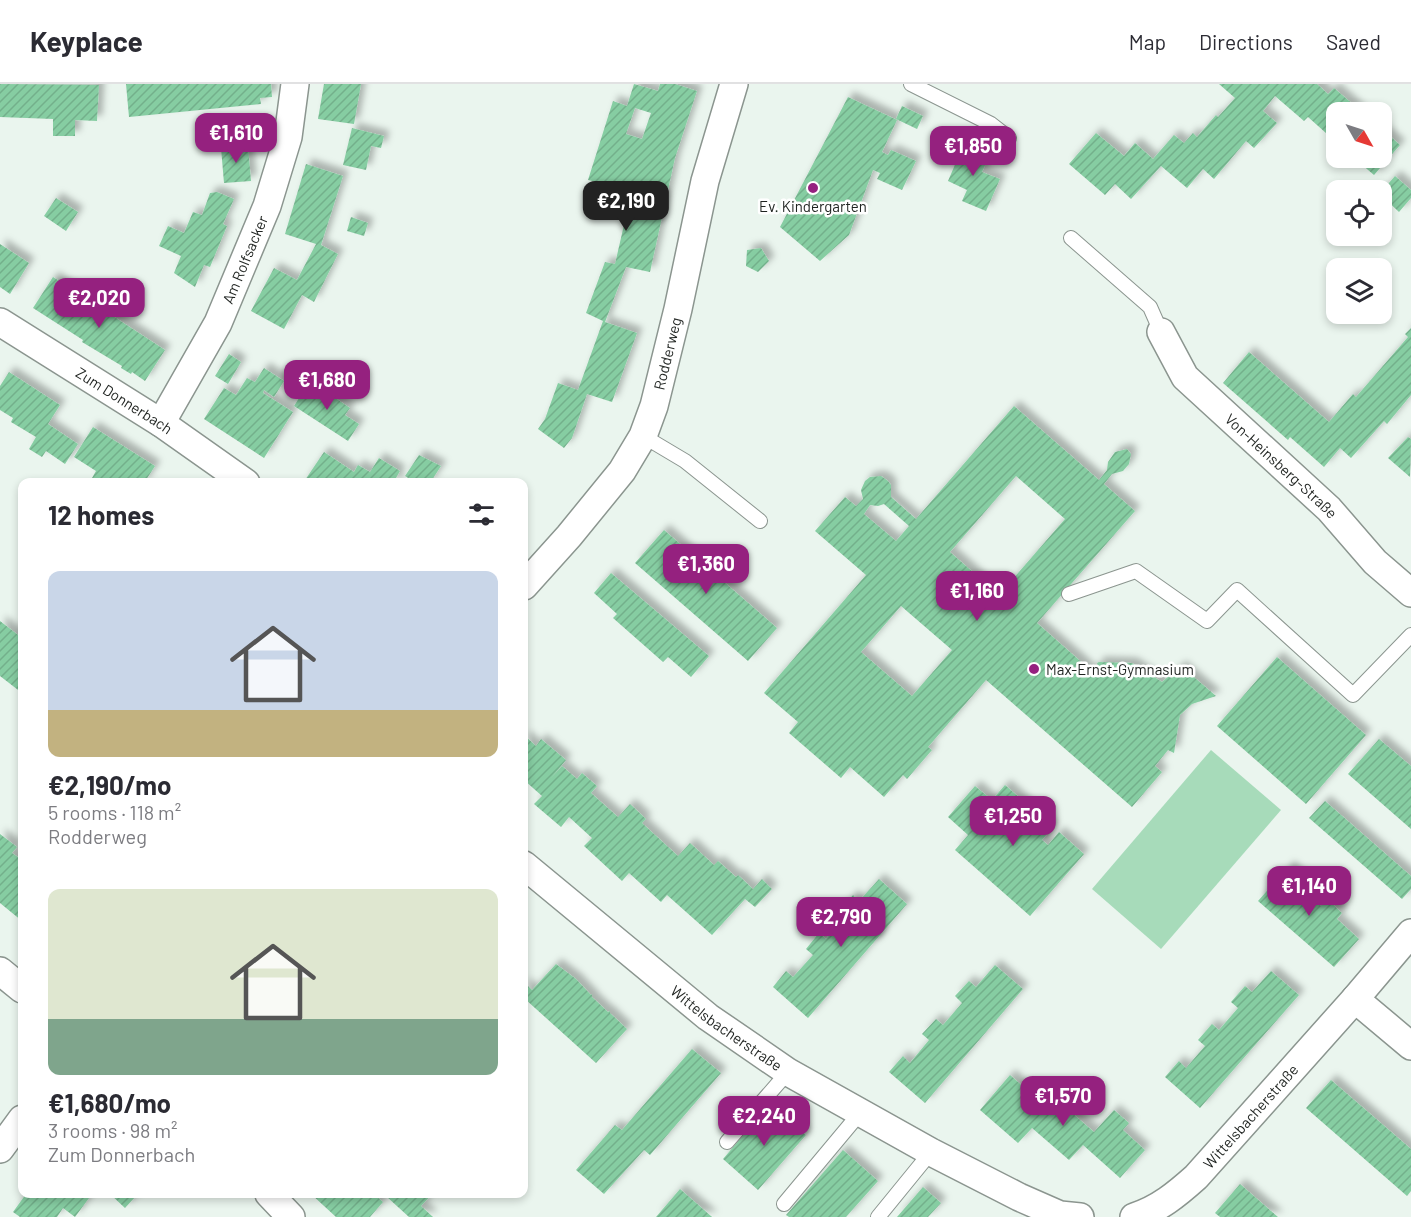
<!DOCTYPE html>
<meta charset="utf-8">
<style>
body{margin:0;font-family:Barlow,sans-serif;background:#f2f2f3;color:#2b2b33;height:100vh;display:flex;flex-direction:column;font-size:22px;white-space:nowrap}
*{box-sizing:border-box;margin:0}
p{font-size:20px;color:#7c7c81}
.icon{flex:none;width:33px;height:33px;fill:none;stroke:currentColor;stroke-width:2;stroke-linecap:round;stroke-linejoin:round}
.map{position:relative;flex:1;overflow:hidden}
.details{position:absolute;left:18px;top:394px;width:510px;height:720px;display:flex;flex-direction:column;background:#fff;border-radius:12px;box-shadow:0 3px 9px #0003}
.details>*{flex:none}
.needle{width:39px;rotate:129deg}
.fabs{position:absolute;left:1326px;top:18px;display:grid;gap:12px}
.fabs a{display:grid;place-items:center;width:66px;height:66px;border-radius:12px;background:#fff;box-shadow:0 3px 9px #0003;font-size:30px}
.price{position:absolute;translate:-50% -51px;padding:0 14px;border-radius:12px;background:#95217f;color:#fff;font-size:20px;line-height:39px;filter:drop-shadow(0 2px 3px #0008)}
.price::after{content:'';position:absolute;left:50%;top:36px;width:18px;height:14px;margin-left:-9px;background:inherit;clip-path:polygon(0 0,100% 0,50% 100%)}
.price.current{background:#222;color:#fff}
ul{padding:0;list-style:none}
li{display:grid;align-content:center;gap:12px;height:318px;padding:0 30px}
li span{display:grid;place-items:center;height:186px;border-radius:12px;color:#555}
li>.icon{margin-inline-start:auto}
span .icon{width:108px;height:108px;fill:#fffc;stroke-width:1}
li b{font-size:26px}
h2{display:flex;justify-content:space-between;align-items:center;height:72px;padding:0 30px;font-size:26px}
header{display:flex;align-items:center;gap:36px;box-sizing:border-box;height:84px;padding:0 30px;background:#fff;border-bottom:2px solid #e1e1e2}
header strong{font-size:28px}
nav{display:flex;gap:33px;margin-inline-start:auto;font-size:21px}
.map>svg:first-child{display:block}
</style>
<header>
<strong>Keyplace</strong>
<nav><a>Map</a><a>Directions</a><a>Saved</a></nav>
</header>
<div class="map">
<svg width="1411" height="1133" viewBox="0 0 1411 1133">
<defs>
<pattern id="building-hatch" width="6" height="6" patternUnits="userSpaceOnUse" patternTransform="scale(1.5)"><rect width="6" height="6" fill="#86cda2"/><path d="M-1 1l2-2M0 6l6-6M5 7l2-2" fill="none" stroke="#73b08b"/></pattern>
<filter id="shadow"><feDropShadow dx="5.5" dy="-5.5" stdDeviation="3" flood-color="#0004"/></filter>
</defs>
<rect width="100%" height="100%" fill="#eaf5ee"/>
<!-- grass -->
<path fill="#a7dbba" d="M1211,666L1281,726L1161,865L1092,805Z"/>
<!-- building -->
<path fill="url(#building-hatch)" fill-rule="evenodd" filter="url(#shadow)" d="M0,0L99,1L97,37L75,36V52H53V35L0,33Z
M126,0H271L272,13L260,14L261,20L129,33Z
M324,0H361L354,40L318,35Z
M634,0L658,7L660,0H675L697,7L675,74L650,188L626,183L605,238L637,249L612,318L587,310L572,354L564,364L538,345L545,335L558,299L578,306L603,237L586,229L605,178L615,180L632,106L588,96L613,17L627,22ZM635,24L651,29L642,55L626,50Z
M1219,0H1317L1328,10L1334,4L1362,28H1336V58L1308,33L1304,37L1275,12L1263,27L1277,39L1254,64L1246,57L1214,95L1203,85L1187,104L1161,82L1131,115L1115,100L1105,111L1069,80L1096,49L1124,72L1135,59L1153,75L1174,51L1184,59L1193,49L1197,53L1216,31L1218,33L1235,14Z
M848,13L897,36L882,68L888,71L891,66L916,77L902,106L877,95L880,89L873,86L849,151L820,177L780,143Z
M902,22L923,32L917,45L896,35Z
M352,44L384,52L381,64L371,62L366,86L343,81Z
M1382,45L1400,61L1374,91L1354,74H1382Z
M955,59L981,70L979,76L986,79L982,88L1000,95L986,127L962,117L967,106L948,97L957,76L950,72Z
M248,62L251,97L224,99L221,64Z
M306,80L343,92L321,161L338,170L314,218L302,211L284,245L251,227L274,184L297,196L316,160L285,150Z
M1395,92L1411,106V114L1399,128L1382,112V107Z
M217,108L234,115L223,140L227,142L210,183L204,181L195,203L174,189L181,172L159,162L168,142L184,149L193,128L202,131L210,109Z
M56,114L78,128L66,147L44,132Z
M351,133L368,139L364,152L347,147Z
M0,160L29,179L10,210L0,203Z
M761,164L769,177L758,188L746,182L747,166Z
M53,193L165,266L145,297L132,288L131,290L121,284L122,282L82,258L83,256L33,224Z
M1411,244V311L1387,340L1384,337L1351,374L1340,364L1324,383L1290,353L1288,356L1223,299L1249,268L1329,338L1353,310L1356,313L1408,253L1405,250Z
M229,270L241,278L228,300L215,292Z
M264,284L284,297L274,313L264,306L263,309L293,328L264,374L204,335L224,304L236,311L247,294L255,298Z
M9,288L60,321L48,340L78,360L65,380L46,367L42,373L29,365L36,353L11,338L13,334L0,326V302Z
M310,297L350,324L345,331L359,340L348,357L294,322Z
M1014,322L1099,396L1107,386L1108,378L1115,368L1127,365L1131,370L1129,380L1123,387L1112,390L1104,400L1135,427L1037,539L1087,583L1088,586L1098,583L1097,579L1099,578L1132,579L1162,598L1181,582L1216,612L1192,620L1180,631L1174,669L1168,666L1155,682L1162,688L1132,723L986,596L928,663L932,666L907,695L903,691L884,713L850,683L841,694L789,649L798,638L764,609L866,491L815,447L845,413L856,422L863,415L861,406L865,397L870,393L881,392L888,397L891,401V413L916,435ZM1016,392L1065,435L999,511L950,468ZM884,420L909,442L896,457L864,430L870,421L878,422ZM901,522L952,566L912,612L861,568Z
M93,343L155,382L144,399H101L92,394L96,387L74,373Z
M1408,353L1411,355L1410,393L1388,374Z
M324,368L354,388L358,381L370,388L379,374L400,387L396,394L402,398L303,399Z
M419,371L441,382L430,399H416L405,392Z
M664,446L777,544L748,577L635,479Z
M611,489L709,572L691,593L668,573L663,578L613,534L617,530L594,509Z
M0,537L22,554V609L0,592Z
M1277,573L1366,651L1306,720L1217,642Z
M524,651L536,662L541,655L566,676L551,694L562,682L577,695L582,689L597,702L591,709L618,733L630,720L646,735L642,739L678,772L690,759L714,781L718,777L736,793L738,791L753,805L762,795L772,805L755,823L745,815L712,851L667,811L661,818L629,789L622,797L584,762L592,754L569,733L561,743L534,720L542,712L524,696L526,693L524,691Z
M1379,655L1411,682V745L1348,690Z
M1005,701L1053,743L1042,756L1048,761L1059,748L1084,770L1030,832L955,766L968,751L948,733L975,702L992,716Z
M1325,717L1411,792V805L1402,815L1309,734Z
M0,750L17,763L12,769L22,776V837L0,819Z
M1289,782L1305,796L1300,803L1321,822L1327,815L1342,829L1337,835L1359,855L1334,883L1258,817Z
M879,795L907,820L808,934L773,903L786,887L793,893L813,871L806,865L819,849L826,855L845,833L839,827L853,811L859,817Z
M556,880L576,895L591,911L592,910V913L608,928L610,927V929L627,945L596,979L525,915L524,917V898L532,906Z
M995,881L1023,905L925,1019L889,988L903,972L910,979L929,956L922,950L936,935L943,941L962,919L955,912L969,897L976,903Z
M1271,887L1299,911L1200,1024L1165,993L1179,977L1186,984L1205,962L1198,956L1212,940L1219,946L1238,924L1231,918L1245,902L1252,908Z
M692,965L721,989L650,1071L644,1066L604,1110L576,1086L615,1041L622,1046Z
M1010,991L1026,1005L1020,1011L1043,1031L1062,1008L1078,1022L1072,1029L1094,1048L1114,1026L1129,1039L1123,1046L1145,1066L1120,1094L1083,1061L1069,1076L1032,1044L1018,1059L980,1026Z
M1331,996L1411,1065V1107L1407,1112L1306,1024Z
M770,1020L806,1051L758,1106L723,1075Z
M843,1066L878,1097L846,1133H789L786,1131Z
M1240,1100L1263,1120L1278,1133H1220L1215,1129Z
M923,1103L941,1119L928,1133H897Z
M680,1105L703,1125L712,1133H656Z
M26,1110H92L75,1133L63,1124L57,1133H20L13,1128Z
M110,1110H134L136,1112L125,1124Z
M311,1110H374L383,1118L370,1133H336Z
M390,1110H432L421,1122L433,1133H409L387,1113Z"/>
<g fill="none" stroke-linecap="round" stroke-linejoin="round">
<defs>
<path id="lane" d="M911,0L991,40L1009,54
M1071,154L1150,223L1161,248
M643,352L685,377L760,437
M1069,510L1136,487L1207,537L1237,506L1353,611L1411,551
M727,1058L788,988
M784,1120L860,1029
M878,1133L931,1068"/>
<g id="street">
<path id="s1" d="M0,238L161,339L246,399"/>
<path id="s2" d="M1161,248L1185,293L1329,425L1375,478L1411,509"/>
<path id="s3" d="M161,339L218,239L267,122L288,53L295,0"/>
<path id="s4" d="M524,502L569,452L622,387L643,352L654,322L678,225L705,97L734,0"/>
<path id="s5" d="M524,781L708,933L788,988L931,1068L1019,1113L1060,1131L1080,1133"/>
<path d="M0,887L22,905"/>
<path d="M1355,915L1411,962"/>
<path d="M0,1065L22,1035"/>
<path d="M269,1110L291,1133"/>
<path id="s6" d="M1134,1133C1159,1125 1177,1110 1196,1093L1355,915L1411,849"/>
</g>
</defs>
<!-- lane casing -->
<use href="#lane" stroke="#8b958f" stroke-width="16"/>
<!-- street casing -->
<use href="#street" stroke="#8b958f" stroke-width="30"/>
<!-- lane -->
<use href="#lane" stroke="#fff" stroke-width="14"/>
<!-- street -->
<use href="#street" stroke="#fff" stroke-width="27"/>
</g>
<!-- markers -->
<g fill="#95217f" stroke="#fff" stroke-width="2">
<circle cx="813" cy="104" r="6"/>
<circle cx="1034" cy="585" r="6"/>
</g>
<g text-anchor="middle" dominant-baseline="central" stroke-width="5" stroke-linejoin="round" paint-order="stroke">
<!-- poi labels -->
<g font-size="15" fill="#1f2320" stroke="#fff">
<text x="813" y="122">Ev. Kindergarten</text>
<text x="1046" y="585" text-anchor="start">Max-Ernst-Gymnasium</text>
</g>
<!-- street labels -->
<g font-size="15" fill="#1f2320" stroke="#fff">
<text stroke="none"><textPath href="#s3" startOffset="184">Am Rolfsacker</textPath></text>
<text stroke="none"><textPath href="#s4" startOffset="278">Rodderweg</textPath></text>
<text stroke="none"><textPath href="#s1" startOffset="147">Zum Donnerbach</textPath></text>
<text stroke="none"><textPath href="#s2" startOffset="182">Von-Heinsberg-Straße</textPath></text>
<text stroke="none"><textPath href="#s5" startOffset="260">Wittelsbacherstraße</textPath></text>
<text stroke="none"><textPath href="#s6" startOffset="156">Wittelsbacherstraße</textPath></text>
</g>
</g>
</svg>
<div class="fabs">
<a><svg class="needle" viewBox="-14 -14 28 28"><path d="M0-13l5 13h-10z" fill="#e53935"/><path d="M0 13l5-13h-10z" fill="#7c7c81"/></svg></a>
<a><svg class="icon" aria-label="locate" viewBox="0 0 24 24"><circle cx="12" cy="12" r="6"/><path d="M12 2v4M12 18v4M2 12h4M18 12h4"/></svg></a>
<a><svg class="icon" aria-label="layers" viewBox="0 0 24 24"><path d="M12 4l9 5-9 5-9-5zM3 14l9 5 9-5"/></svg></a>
</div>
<b class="price" style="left:236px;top:80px">€1,610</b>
<b class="price" style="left:973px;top:93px">€1,850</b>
<b class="price current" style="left:626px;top:148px">€2,190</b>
<b class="price" style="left:99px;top:245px">€2,020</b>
<b class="price" style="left:327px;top:327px">€1,680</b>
<b class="price" style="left:706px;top:511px">€1,360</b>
<b class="price" style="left:977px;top:538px">€1,160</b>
<b class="price" style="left:1013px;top:763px">€1,250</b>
<b class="price" style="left:1309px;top:833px">€1,140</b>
<b class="price" style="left:841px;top:864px">€2,790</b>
<b class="price" style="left:1063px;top:1043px">€1,570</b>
<b class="price" style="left:764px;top:1063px">€2,240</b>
<section class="details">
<h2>12 homes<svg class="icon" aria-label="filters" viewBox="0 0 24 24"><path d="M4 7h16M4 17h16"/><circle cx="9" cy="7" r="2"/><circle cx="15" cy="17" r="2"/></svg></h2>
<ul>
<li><span style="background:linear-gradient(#c9d6e8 75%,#c2b280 0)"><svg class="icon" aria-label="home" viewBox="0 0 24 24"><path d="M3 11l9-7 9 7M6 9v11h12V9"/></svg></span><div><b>€2,190/mo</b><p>5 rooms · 118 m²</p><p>Rodderweg</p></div></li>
<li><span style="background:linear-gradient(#dfe7d0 70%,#7fa58c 0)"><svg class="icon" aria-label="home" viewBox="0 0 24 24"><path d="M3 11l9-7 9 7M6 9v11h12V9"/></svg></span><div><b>€1,680/mo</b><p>3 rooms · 98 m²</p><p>Zum Donnerbach</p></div></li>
</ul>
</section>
</div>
